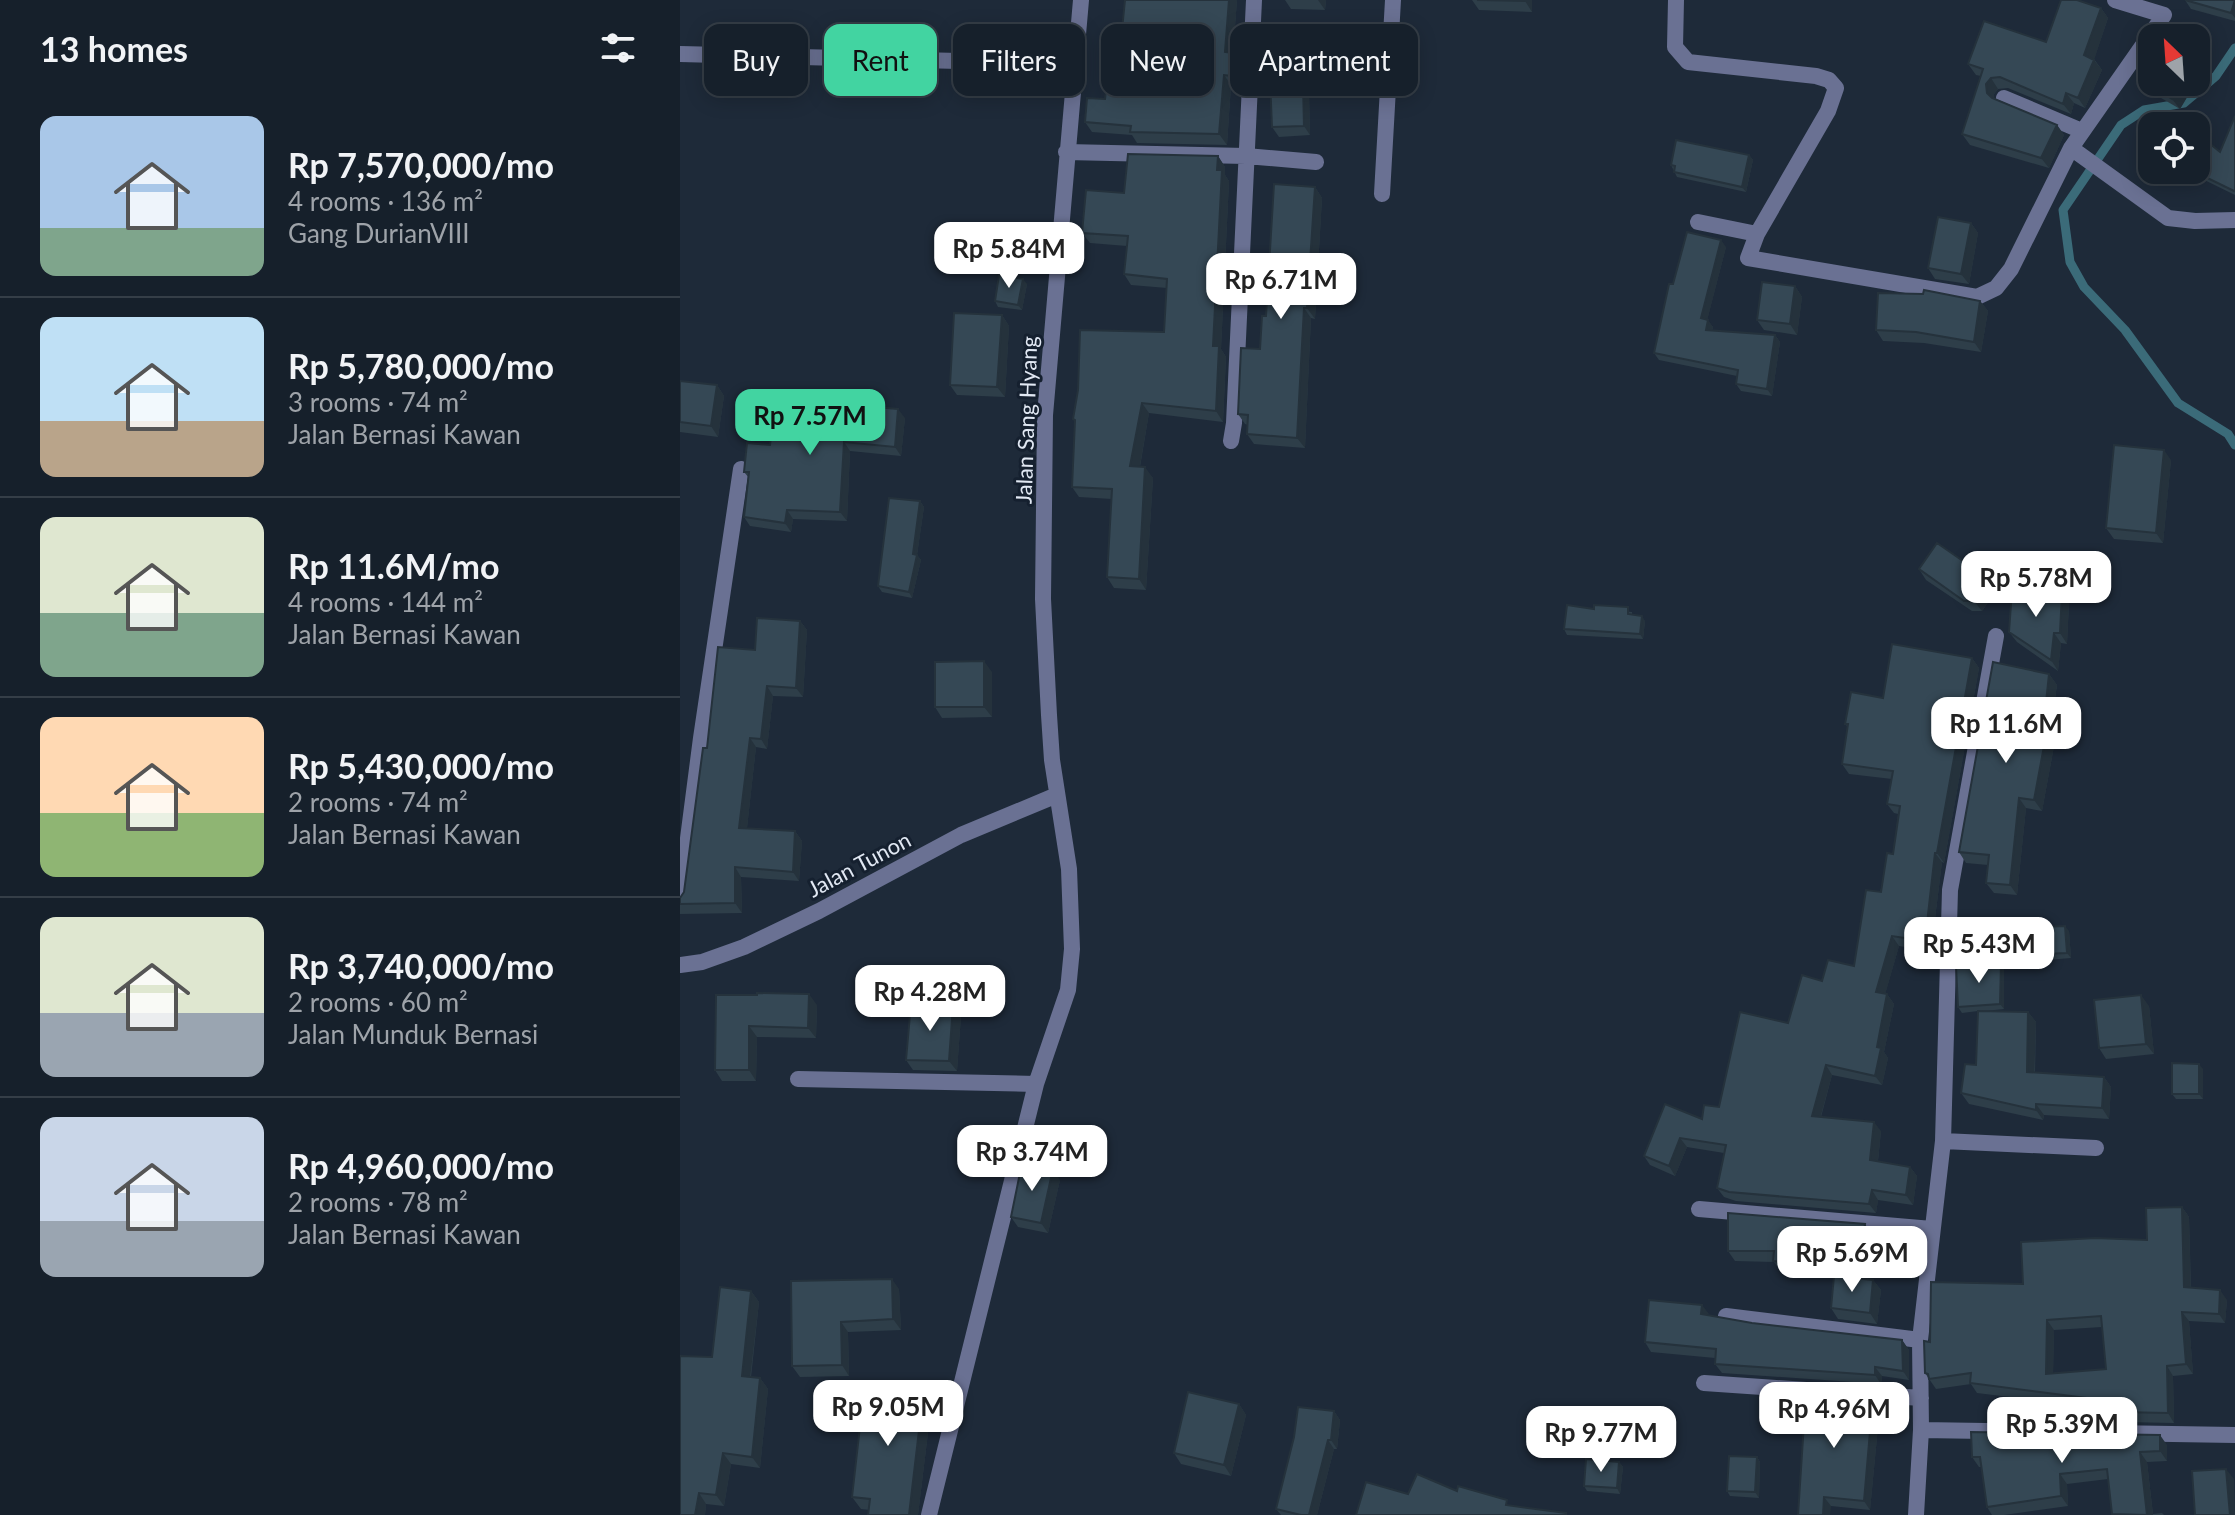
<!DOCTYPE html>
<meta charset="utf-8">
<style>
body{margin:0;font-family:Lato,sans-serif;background:#232d37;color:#f1f3f6;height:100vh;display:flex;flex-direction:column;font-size:30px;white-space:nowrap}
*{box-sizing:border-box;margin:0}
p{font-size:26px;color:#9ea3a9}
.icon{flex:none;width:44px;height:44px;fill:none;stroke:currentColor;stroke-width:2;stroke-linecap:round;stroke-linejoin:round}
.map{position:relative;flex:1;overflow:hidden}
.sheet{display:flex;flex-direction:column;background:#16202b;width:680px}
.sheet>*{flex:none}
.hud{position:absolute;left:24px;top:24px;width:760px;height:72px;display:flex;gap:16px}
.needle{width:52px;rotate:335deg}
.tools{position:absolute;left:1458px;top:24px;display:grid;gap:16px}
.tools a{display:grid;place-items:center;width:72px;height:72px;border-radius:16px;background:#16202b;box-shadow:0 4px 20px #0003,0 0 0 2px #353e47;font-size:40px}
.price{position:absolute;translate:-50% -68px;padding:0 18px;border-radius:16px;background:#fff;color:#222;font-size:26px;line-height:52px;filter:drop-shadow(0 2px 4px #0008)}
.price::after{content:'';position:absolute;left:50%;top:48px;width:24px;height:18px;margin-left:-12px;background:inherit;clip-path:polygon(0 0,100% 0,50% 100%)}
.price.active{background:#42d4a1;color:#111}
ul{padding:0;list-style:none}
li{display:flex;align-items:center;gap:24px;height:200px;padding:0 40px}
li+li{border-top:2px solid #353e47}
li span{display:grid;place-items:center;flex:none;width:224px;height:160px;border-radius:16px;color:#555}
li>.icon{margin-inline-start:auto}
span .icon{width:96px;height:96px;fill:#fffc;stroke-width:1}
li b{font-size:34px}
h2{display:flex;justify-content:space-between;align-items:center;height:96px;padding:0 40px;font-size:34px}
.tag{padding:0 28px;border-radius:16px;background:#16202b;box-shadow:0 4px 20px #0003,0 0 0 2px #353e47;font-size:28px;line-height:72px}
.tag.active{background:#42d4a1;color:#111}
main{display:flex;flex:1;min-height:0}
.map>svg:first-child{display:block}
</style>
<main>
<section class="sheet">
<h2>13 homes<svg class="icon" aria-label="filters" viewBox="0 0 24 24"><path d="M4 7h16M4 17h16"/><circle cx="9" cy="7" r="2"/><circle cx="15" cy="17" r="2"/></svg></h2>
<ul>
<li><span style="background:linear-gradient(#a9c7e8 70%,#7fa58c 0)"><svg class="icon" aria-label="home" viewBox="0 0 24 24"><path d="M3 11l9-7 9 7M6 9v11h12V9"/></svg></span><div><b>Rp 7,570,000/mo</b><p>4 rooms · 136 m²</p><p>Gang DurianVIII</p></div></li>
<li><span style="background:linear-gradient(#bfe0f5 65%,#b9a48a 0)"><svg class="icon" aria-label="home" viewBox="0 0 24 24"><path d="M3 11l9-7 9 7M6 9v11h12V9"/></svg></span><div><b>Rp 5,780,000/mo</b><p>3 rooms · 74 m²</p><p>Jalan Bernasi Kawan</p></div></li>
<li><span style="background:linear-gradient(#dfe7d0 60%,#7fa58c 0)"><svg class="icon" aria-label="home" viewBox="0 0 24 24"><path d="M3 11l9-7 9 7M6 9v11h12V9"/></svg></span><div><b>Rp 11.6M/mo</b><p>4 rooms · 144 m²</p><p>Jalan Bernasi Kawan</p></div></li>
<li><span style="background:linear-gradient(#ffd9b3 60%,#8fb573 0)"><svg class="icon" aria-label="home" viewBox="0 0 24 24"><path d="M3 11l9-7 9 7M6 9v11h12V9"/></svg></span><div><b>Rp 5,430,000/mo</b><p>2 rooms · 74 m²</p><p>Jalan Bernasi Kawan</p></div></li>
<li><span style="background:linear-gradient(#dfe7d0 60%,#9aa5b1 0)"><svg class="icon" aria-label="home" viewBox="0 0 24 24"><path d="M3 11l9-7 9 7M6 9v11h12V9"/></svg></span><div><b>Rp 3,740,000/mo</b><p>2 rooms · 60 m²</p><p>Jalan Munduk Bernasi</p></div></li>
<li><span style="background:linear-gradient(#c9d6e8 65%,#9aa5b1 0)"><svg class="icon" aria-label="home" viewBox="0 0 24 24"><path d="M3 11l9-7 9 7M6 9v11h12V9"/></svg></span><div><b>Rp 4,960,000/mo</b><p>2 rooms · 78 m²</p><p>Jalan Bernasi Kawan</p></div></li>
</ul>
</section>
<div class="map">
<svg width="1555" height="1515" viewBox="0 0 1555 1515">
<rect width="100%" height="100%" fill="#1e2a39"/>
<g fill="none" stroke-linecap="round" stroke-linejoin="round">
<!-- stream -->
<path stroke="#3b6b79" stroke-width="9" d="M1555,48L1536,76L1504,103L1464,110L1441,125L1383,210L1390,262L1404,287L1445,330L1498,403L1548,434L1555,445"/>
<!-- minor -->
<path stroke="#6a7193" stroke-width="16" d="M996,0L995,47L1008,62L1136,76L1149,80L1156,88L1148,111L1077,234L1068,258L1297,297L1316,288L1331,269L1391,148L1484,15L1435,0
M0,54L395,64
M1324,98L1402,131
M1391,148L1488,218L1515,221L1555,220
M386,152L566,156L636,162
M702,194L713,0
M1018,222L1077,234
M551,441L554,423L574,0
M0,900L21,738L61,469
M0,965L22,962L64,947L139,911L281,835L377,795
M118,1079L356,1084
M1263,1141L1416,1148
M1019,1209L1252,1229
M1046,1316L1240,1340
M1024,1383L1241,1398
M1241,1430L1555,1435
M249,1515L356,1084L388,990L392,949L389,869L372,760L369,715L363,599L365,415L401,0
M1236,1515L1241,1430L1240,1340L1263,1141L1270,890L1316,636"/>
</g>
<!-- wall -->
<path fill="#2e3e49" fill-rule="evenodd" d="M445,0H557L553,53L560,63L559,86L551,85L547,145L457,143L452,135L412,132L405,122L425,99L440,49Z
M605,0H646L645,10L611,9Z
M792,0H852V12L799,10Z
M1505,0H1555V21L1511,9Z
M1421,8L1428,18L1414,59L1422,70L1405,108L1394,103L1391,114L1328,88L1318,89L1314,94V98L1377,125L1384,135L1369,168L1290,145L1282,134L1301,76L1296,75L1288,64L1366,42Z
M656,72L653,95L629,93L630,135L599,137L592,127L590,89L581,88L574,79Z
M1519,77L1500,109L1469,91L1461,80Z
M1555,116V195L1504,170H1516L1540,152Z
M1069,155L1073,160L1066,192L997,177L991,165Z
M538,156L545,167V175L549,181L541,349L546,357L543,422L469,413L460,467L473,478L466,590L434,588L427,577L432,499L399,497L392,487L395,422L393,419L484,332L487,288L451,285L444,274L447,246L410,243L402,233L444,193Z
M635,187L642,198L635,319L631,318L625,448L574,444L567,434L568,425L565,424L558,414L580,349L586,316Z
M1291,223L1298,233L1289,284L1255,279L1248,268Z
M1046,247L1027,320L1033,327L1032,331L1095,335L1100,342L1092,396L1061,391L1056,384L1057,376L979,360L974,353L993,284Z
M347,284L342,310L318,307L315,301Z
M1115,286L1122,297L1117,335L1084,330L1077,320Z
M1300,301L1308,311L1301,352L1244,343L1203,341L1196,330Z
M322,315L329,326L325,397L277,395L270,385Z
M0,381L37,385L44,396L38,437L0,432Z
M225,418L221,456L170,451L167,521L113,519L111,532L70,526L64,517L69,478L64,472L90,445Z
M1491,460L1483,543L1434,539L1426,528Z
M240,501L244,507L237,555L241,560L232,598L202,592L198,586Z
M1239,569L1317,590L1302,611H1292L1246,580Z
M1389,603L1387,644L1381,643L1378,671L1337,642L1329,632Z
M914,609L952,612V614L965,621L963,639L887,635L884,629Z
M120,621L127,630L123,697L93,696L87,749L76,747L67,828L115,831L122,841L119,881L61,877L62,913L0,914V898L4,892L27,748L75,650Z
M1292,658L1299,668L1264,863L1262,862L1251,951L1219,946L1205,994H1207L1214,1004L1204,1052L1208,1058L1202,1085L1152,1075L1141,1117L1201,1131L1198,1161L1230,1167L1237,1176L1233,1205L1198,1200L1196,1213L1056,1201L1044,1197L1037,1188L1044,1153L1007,1147L995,1176L970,1165L964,1156L1039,1107L1142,981L1174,966L1213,854L1218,814L1214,813L1207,804L1212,779L1169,774L1162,764L1168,727L1165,724L1203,698Z
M312,672V717L262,718L255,707Z
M1369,674L1377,685L1374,706L1380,714L1362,811L1346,808L1337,895L1314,893L1306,883L1308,865L1286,863L1279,852Z
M1389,931L1391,958L1367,960L1363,954Z
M1324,968V1009L1305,1011L1348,1012L1356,1022L1355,1072L1424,1077L1431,1087L1429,1119L1364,1115L1363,1120L1289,1104L1281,1093L1296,1065L1298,1011L1282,1013L1278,1007Z
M77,995L137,1005L136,1038L77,1037L76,1081H42L35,1070Z
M1469,1006L1474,1054L1426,1059L1419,1048Z
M281,1016L277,1071L233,1070L226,1060Z
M1523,1069V1099H1496L1492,1094Z
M380,1180L368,1233L338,1227L331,1217Z
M1502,1207L1509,1217L1511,1288L1547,1300L1545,1323L1509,1321L1513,1374L1493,1376L1494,1423L1444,1422L1437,1412V1410L1297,1393L1291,1384L1256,1389L1245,1373L1250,1342L1343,1284L1467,1240ZM1422,1327L1426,1369L1373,1373L1374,1330Z
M1192,1235L1184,1279L1193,1280L1201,1290L1197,1324L1158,1319L1151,1308L1154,1278L1101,1272L1094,1262L1055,1261L1048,1251Z
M111,1281L219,1289L221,1330L168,1332L169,1376L120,1377L112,1366Z
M71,1291L79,1302L71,1377L80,1378L88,1389L80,1468L51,1464L44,1506L26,1504L25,1515H0L32,1357Z
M1029,1315L1072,1323L1222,1340L1229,1350V1380L1202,1376L1201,1384L1042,1373L1035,1364V1358L971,1352L965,1342Z
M244,1388L252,1400L238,1515L181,1509L172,1497Z
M559,1404L566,1415L551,1476L501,1464L494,1453Z
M1200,1406L1190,1510L1151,1506L1118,1515Z
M654,1411L660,1420L657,1449H654L637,1515H601L596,1509Z
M1487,1445V1461L1467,1462L1473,1514L1482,1513L1484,1515H1433L1428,1479L1387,1484L1388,1506L1324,1515H1312L1307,1507L1301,1467H1299L1292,1457Z
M1077,1457L1080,1462L1079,1498L1050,1496L1047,1491Z
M939,1462L943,1467L940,1494L907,1491L904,1486Z"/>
<!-- shaded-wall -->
<path fill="#25323c" d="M549,0H557L553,53L560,63L559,86L552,76L545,52Z
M638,0H646L645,10Z
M845,0H852V12L845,1Z
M1555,0V18L1551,13Z
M1421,8L1428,18L1412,66L1404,55Z
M1414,60L1422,70L1405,108L1398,98Z
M649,62L656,72L653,95L647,85Z
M1516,72L1519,77L1500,109L1492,99L1503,82H1516Z
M544,75L551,85L547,145L539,134Z
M1311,78L1318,89L1314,94L1315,104L1307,93L1306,84Z
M623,83L629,93L630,135L624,126Z
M1386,93L1394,103L1391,114L1383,104Z
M1377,125L1384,135L1369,168L1361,158Z
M1069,155L1073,160L1066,192L1062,187Z
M538,156L545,167V175L549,181L541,349L546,357L543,422L536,411L533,346Z
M635,187L642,198L635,319L627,308Z
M1291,223L1298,233L1289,284L1281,274Z
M1041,240L1046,247L1026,325L1021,318Z
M343,279L347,284L342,310L338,305Z
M1115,286L1122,297L1117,335L1110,324Z
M1300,301L1308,311L1301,352L1294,342Z
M624,308L631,318L625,448L617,438Z
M322,315L329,326L325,397L317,387Z
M1028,320L1033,327L1030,337L1026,330Z
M1095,335L1100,342L1092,396L1087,389Z
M37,385L44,396L38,437L31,426Z
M462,403L469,413L458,477L450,466Z
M218,409L225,418L221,456L215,447Z
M164,442L170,451L167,521L160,512Z
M1484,450L1491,460L1483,543L1476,533Z
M465,467L473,478L466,590L459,579Z
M240,501L244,507L237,555L241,560L232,598L229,592Z
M107,510L113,519L111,532L105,523Z
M1309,579L1317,590L1302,611L1294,601Z
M1382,592L1389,603L1387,644L1380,633Z
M962,616L965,621L963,639L960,634Z
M120,621L127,630L123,697L116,688Z
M1374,633L1381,643L1378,671L1371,660Z
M1292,658L1299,668L1264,863L1257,853Z
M304,661L312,672V717L304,707Z
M1369,674L1377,685L1374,706L1380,714L1362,811L1354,800Z
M87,686L93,696L87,749L81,739Z
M70,738L76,747L66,837L59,828Z
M1339,798L1346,808L1337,895L1330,885Z
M115,831L122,841L119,881L113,872Z
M1255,853L1262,862L1251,951L1245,941Z
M55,867L61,877L62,913L55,903Z
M1385,926L1389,931L1391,958L1387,953Z
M1212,936L1219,946L1203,1002L1196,992Z
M1321,963L1324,968V1009L1320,1004Z
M129,994L137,1005L136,1038L128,1028Z
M1207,994L1214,1004L1204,1052L1208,1058L1202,1085L1195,1076L1197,1047Z
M1461,995L1469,1006L1474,1054L1466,1044Z
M273,1006L281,1016L277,1071L269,1061Z
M1348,1012L1356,1022L1354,1082L1347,1072Z
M69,1026L77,1037L76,1081L69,1070Z
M1519,1064L1523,1069V1099L1519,1094Z
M1146,1065L1152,1075L1138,1126L1132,1116Z
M1424,1077L1431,1087L1429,1119L1422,1108Z
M1356,1104L1364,1115L1363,1120L1356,1110Z
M1194,1122L1201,1131L1197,1170L1190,1160Z
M1000,1138L1007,1147L995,1176L989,1166Z
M1230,1167L1237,1176L1233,1205L1226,1195Z
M373,1169L380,1180L368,1233L361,1223Z
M1192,1190L1198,1200L1196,1213L1189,1204Z
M1502,1207L1509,1217L1511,1297L1504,1287Z
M1185,1224L1192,1235L1184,1282L1176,1271Z
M212,1279L219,1289L221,1330L213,1319Z
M1193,1280L1201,1290L1197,1324L1190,1313Z
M1540,1290L1547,1300L1545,1323L1539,1314Z
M71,1291L79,1302L69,1387L62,1376Z
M1022,1305L1029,1314H1021Z
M1502,1312L1509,1321L1513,1374L1506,1364Z
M1367,1320L1374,1330L1373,1384L1366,1374Z
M161,1322L168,1332L169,1376L162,1365Z
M1222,1340L1229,1350V1380L1223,1371Z
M1487,1366L1493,1376L1494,1423L1488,1413Z
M1195,1367L1202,1376L1201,1384L1195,1375Z
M80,1378L88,1389L80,1468L72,1457Z
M244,1388L252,1400L238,1515H229Z
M1193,1397L1200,1406L1190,1510L1184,1501Z
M559,1404L566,1415L551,1476L544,1465Z
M654,1411L660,1420L657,1449L651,1440Z
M1480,1435L1487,1445V1461L1480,1451Z
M648,1440L654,1449L637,1515H629Z
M1460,1452L1467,1462L1473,1515H1467Z
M43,1453L51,1464L44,1506L36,1495Z
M1077,1457L1080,1462L1079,1498L1075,1492Z
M939,1462L943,1467L940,1494L937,1488Z
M1546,1469L1554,1479L1555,1515H1550Z
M1380,1474L1387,1484L1388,1506L1381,1496Z
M19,1493L26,1504L25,1515H15Z
M1144,1497L1151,1506L1150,1515H1143Z"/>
<!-- building -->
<path fill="#354855" stroke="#25323c" stroke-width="2" fill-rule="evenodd" d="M445,0H549L545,52L553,53L552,76L544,75L539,134L450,132L451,126L405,122L407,98L425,99L431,48L440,49Z
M797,0H845V1Z
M1381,0H1397L1421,8L1404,55L1414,60L1398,98L1386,93L1383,104L1320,77L1311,78L1306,84L1307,93L1312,98L1377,125L1361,158L1282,134L1303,69L1288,64L1304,21L1366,42Z
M1505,0H1555L1551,13Z
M575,56L649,62L647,85L623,83L624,126L592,127L590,80L574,79Z
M1472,63V82H1503L1492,99L1461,80Z
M1555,116V190L1554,191L1511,170H1516V138L1519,135L1540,152Z
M996,140L1069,155L1062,187L994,172L995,166L991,165Z
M448,154L538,156L537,170H542L533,346H539L536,411L462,403L450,466L465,467L459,579L427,577L432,489L392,487L395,420L393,419L398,390L400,330L484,332L487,279L444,274L448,236L402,233L406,190L444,193Z
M594,184L635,187L627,308H624L617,438L567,434L568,415L558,414L561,348L580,349L582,316H586Z
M1258,217L1291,223L1281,274L1248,268Z
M1007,232L1041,240L1021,318L1028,320L1026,330L1095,335L1087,389L1056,384L1058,370L974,353L989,284H993Z
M319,275L343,279L338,305L315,301Z
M1082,282L1115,286L1110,324L1077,320Z
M1244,290L1300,301L1294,342L1236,332L1196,330L1198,293L1243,294Z
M274,313L322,315L317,387L270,385Z
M0,381L37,385L31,426L0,422Z
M136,402L218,409L215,447L164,442L160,512L107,510L105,523L64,517L69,472H64L67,443L90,445L95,405L135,409Z
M1434,445L1484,450L1476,533L1426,528Z
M209,498L240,501L233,554L237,555L229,592L198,586Z
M1257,543L1309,579L1294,601H1284L1239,569Z
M1332,590L1382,592L1380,633H1374L1371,660L1329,632Z
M887,605L914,609V605L948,607V614L962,616L960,634L884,629Z
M77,618L120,621L116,688L87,686L81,739L70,738L59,828L115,831L113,872L55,867V903L0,904V898L4,892L23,748H27L38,647L75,650Z
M1212,644L1292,658L1257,853H1255L1245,941L1212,936L1196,992L1207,994L1197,1047L1201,1048L1195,1076L1146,1065L1132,1116L1194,1122L1190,1160L1230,1167L1226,1195L1192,1190L1189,1204L1049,1192L1037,1188L1046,1145L1000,1138L989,1166L964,1156L985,1104L1022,1119L1024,1105L1039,1107L1060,1012L1108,1023L1122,975L1142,981L1148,960L1174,966L1186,890L1201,892L1207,853L1213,854L1220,806L1207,804L1213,771L1162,764L1168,724H1165L1171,692L1203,698Z
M304,661V707H255V662Z
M1313,662L1369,674L1366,703H1372L1354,800L1339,798L1330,885L1306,883L1309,855L1279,852Z
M1385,926L1387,953L1363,954L1361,927Z
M1321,963L1320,1004L1278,1007L1276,966Z
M77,993L129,994L128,1028L69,1026V1070H35L36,995H77Z
M1461,995L1466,1044L1419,1048L1414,1000Z
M231,1003L273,1006L269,1061L226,1060Z
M1298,1011L1348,1012L1347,1072L1424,1077L1422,1108L1356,1104V1110L1281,1093L1285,1064L1296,1065Z
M1492,1063L1519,1064V1094H1492Z
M342,1163L373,1169L361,1223L331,1217Z
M1502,1207L1504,1287L1540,1290L1539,1314L1502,1312L1506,1364L1487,1366L1488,1413L1437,1412V1402L1290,1383L1291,1373L1249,1379L1248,1374L1245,1373L1244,1341L1250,1342L1251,1282L1343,1284L1341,1242L1415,1238L1467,1240L1466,1208ZM1421,1316L1426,1369L1366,1374L1367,1320Z
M1048,1213L1185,1224L1176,1271L1093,1261L1094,1251H1048Z
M1154,1276L1193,1280L1190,1313L1151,1308Z
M212,1279L213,1319L161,1322L162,1365L112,1366L111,1281Z
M40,1287L71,1291L62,1376L80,1378L72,1457L43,1453L36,1495L19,1493L15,1515H0V1356L32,1357Z
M969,1300L1022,1305L1021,1314L1072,1323L1222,1340L1223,1371L1195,1367V1375L1035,1364L1036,1349L965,1342Z
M185,1382L244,1388L229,1515H188L190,1499L172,1497Z
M508,1392L559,1404L544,1465L494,1453Z
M1126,1392L1193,1397L1184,1501L1144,1497L1143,1515H1118Z
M618,1407L654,1411L651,1440H648L629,1515H621L596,1509L614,1437Z
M1291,1432L1480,1435V1451L1460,1452L1467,1515L1432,1514L1427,1469L1380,1474L1381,1496L1307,1507L1300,1457H1292Z
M1049,1456L1077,1457L1075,1492L1047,1491Z
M906,1459L939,1462L937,1488L904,1486Z
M1546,1469L1550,1515H1515L1512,1471Z
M737,1474L777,1491L778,1486L827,1500L826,1505L886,1513V1515H676L686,1482L728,1494Z"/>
<g text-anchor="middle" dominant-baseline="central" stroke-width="6" stroke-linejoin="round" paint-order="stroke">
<!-- street labels -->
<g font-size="22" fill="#e1e8f3" stroke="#15202f">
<text transform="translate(346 420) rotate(-88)">Jalan Sang Hyang</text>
<text transform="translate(179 864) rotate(-28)">Jalan Tunon</text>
</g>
</g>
</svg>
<div class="tools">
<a><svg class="needle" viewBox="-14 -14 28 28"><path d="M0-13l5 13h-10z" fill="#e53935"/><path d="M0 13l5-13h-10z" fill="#9ea3a9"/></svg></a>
<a><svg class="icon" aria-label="locate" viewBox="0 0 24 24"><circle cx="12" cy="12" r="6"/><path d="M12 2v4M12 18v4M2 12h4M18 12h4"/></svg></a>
</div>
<b class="price" style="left:329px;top:290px">Rp 5.84M</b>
<b class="price" style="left:601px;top:321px">Rp 6.71M</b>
<b class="price active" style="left:130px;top:457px">Rp 7.57M</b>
<b class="price" style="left:1356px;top:619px">Rp 5.78M</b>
<b class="price" style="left:1326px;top:765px">Rp 11.6M</b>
<b class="price" style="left:1299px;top:985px">Rp 5.43M</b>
<b class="price" style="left:250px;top:1033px">Rp 4.28M</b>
<b class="price" style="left:352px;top:1193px">Rp 3.74M</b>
<b class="price" style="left:1172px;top:1294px">Rp 5.69M</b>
<b class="price" style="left:208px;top:1448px">Rp 9.05M</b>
<b class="price" style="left:1154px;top:1450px">Rp 4.96M</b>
<b class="price" style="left:1382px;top:1465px">Rp 5.39M</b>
<b class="price" style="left:921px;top:1474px">Rp 9.77M</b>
<div class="hud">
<a class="tag">Buy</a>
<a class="tag active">Rent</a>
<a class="tag">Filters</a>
<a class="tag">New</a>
<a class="tag">Apartment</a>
</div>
</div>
</main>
